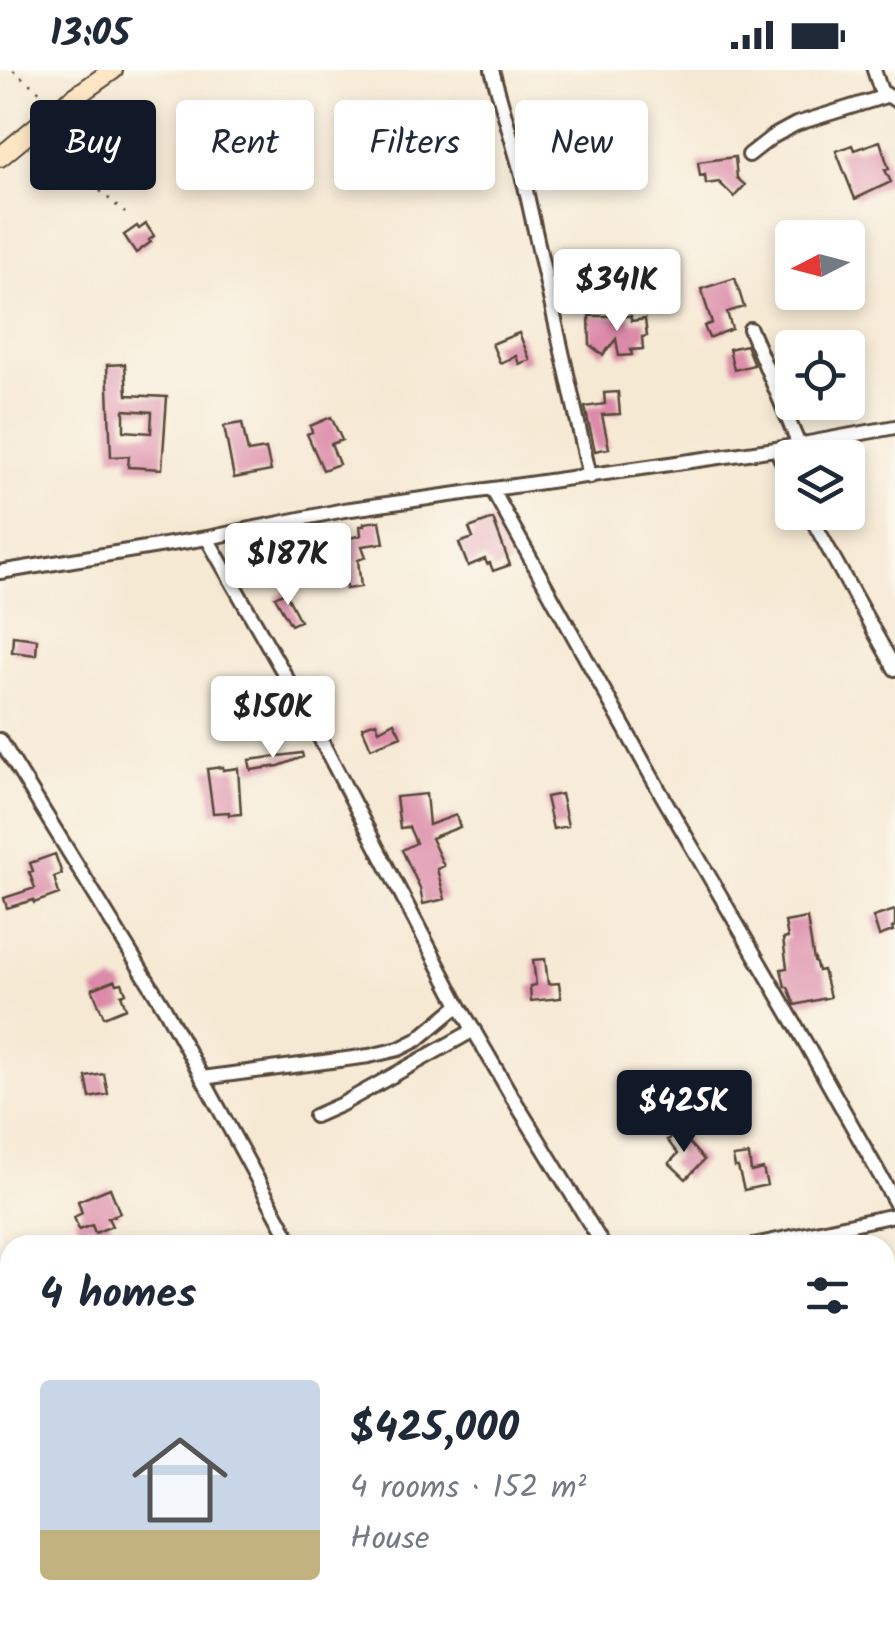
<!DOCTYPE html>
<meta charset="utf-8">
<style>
body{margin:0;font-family:Kalam,sans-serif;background:#f2f2f3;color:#1f2937;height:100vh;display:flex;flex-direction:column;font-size:38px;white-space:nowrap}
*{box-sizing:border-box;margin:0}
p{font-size:32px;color:#747a83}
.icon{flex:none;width:55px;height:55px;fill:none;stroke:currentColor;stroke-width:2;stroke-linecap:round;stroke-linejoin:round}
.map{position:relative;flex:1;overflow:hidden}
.drawer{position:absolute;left:0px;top:1165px;width:895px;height:390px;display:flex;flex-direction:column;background:#fff;border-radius:30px 30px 0 0;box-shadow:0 5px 15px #0003}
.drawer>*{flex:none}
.banner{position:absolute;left:30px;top:30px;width:835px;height:90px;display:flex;gap:20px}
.needle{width:65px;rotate:264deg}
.tools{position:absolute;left:775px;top:150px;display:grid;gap:20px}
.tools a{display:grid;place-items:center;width:90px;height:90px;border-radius:10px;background:#fff;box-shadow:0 5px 15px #0003;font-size:50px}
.price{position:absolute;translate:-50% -85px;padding:0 22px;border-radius:10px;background:#fff;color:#222;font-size:32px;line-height:65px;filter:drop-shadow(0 2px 5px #0008)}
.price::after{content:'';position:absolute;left:50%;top:60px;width:30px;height:22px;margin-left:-15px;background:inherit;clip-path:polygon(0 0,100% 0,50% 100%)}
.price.current{background:#111827;color:#fff}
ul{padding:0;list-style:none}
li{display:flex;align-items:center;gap:30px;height:250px;padding:0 40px}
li+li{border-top:2px solid #e0e1e3}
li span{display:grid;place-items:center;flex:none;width:280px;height:200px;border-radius:10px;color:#555}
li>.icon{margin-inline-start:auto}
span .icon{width:120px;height:120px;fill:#fffc;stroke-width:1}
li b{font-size:42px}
h2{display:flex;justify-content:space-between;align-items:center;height:120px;padding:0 40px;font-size:42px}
.tag{padding:0 35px;border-radius:10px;background:#fff;box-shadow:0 5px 15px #0003;font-size:35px;line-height:90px}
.tag.current{background:#111827;color:#fff}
.status{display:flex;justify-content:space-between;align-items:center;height:70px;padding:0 50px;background:#fff;direction:ltr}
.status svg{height:28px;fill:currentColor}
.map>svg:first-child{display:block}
</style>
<div class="status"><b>13:05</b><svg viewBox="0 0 49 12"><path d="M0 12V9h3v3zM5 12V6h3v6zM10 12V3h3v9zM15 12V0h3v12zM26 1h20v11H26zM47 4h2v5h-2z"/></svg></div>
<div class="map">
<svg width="895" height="1555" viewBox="0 0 895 1555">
<rect width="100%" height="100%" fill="#fbf7ec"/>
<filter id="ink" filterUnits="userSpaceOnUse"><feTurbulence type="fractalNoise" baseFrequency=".01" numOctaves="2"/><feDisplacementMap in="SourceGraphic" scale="20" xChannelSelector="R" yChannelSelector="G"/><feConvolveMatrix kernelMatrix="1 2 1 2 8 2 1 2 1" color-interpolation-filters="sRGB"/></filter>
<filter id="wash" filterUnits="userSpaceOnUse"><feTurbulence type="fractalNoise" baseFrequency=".0048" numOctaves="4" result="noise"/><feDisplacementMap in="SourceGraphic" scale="40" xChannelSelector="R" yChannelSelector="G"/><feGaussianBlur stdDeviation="2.25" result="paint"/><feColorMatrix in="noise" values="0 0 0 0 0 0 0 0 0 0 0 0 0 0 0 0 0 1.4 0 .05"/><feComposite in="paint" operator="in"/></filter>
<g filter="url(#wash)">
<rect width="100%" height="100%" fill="#f6e9d4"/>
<!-- built -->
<path fill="#f7cfd0" d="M895,1234V1384L885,1383V1235Z"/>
<g id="blocks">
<!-- building -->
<path fill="#db8aa8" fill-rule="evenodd" d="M550,38L552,57L561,56L563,76L538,79L534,40Z
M880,71L889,99L885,100L891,112L855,129L836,81L852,75L854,80Z
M735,87L737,108L745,115L734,127L719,112L706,114L705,105L700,106L698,92Z
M146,154L154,166L149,170L151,172L136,183L124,165L137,156L139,159Z
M735,208L744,237L727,242L732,259L709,268L704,256L712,253L701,219Z
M589,246H631V251L645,249L647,266L642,267L643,279L631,280L632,285L619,286L616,269L603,285L590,275Z
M519,263L530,290L519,294L516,286L500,293L492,274Z
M746,275L754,295L734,300L729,279Z
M125,294L127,325L167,327L162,399L128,397L129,386L111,387L107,295ZM124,340L152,342L151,363L124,361Z
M618,322L620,344L602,345L609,378L595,381L585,337L605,334L604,323Z
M331,347L342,370L331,374L339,394L323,400L307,364L312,362L310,356Z
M242,353L248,382L266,379L271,401L234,408L224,356Z
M493,449L510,495L493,501L490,493L487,494L485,489L468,496L459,473L473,468L469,458Z
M380,451L384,473L362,476L366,487L358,490L361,517L346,519L344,492L341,484L344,482L343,478L334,479L332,473L361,465L360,456H364V453Z
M280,473L285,484L256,496L260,506L249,510L240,490Z
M285,522L300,551L291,555L275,527Z
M13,566L37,569L36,585L12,582Z
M376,652L379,660L394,652L401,666L371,678L362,657Z
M302,683L303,687L279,696L251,700L249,690Z
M223,697V700L238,698L241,744L229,745V742L213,743L207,699Z
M426,724L429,755L456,745L460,757L431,768L444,796L437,799L445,829L423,834L420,818L402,780L416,773L409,757L400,758L396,727Z
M561,724L568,756L553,759L546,727Z
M55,784L62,804L54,807L59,824L34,833L33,830L7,838L4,828L35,818L29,802L33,801L30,793Z
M895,840V856L892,858L893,861L879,866L873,847Z
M807,848L814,891L815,890L818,901L823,900L830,927L795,935L788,917H785L781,899L787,898L783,869L788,868L785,852Z
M545,889L548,914L559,913L561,928L531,931L530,916L536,915L533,890Z
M115,910L117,914L122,913L126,923L121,925L126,938L104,947L92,919Z
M104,1004L108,1024L90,1028L86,1007Z
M676,1058L704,1090L686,1109L669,1093L678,1084L667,1070L671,1068L668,1064Z
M749,1085L751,1102L763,1099L767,1115L744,1120L738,1097H735L733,1087Z
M110,1118L120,1143L108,1148L112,1156L95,1163L92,1155L79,1160L74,1147L82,1143L78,1131Z"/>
</g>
</g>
<g filter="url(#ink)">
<use href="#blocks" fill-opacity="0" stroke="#574739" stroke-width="2.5"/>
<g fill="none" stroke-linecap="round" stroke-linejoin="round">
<defs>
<path id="street" d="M492,0L525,116L590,407
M874,0L881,21L895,30
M749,85L772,67L796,54L886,26
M750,259L799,375
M776,379L792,411
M492,419L659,720L796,956L895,1132
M808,442L895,599
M207,468L311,651L459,935L511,1025L603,1175
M0,502L207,468L344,440L776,379L895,357
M0,670L165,939L293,1175
M202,1008L369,986L399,979L417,970L459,935
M315,1046L342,1034L474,960
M754,1175L895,1145
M0,1205L10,1222
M177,1545L180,1555
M505,1545L511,1555"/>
<path id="secondary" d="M0,87L59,38L113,0"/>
</defs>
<!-- street casing -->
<use href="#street" stroke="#574739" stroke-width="18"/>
<!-- secondary casing -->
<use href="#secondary" stroke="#574739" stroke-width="22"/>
<!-- path -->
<path stroke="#574739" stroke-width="2.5" stroke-dasharray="2.5 8" stroke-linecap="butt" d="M13,0L47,28
M45,72L125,143"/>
<!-- street -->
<use href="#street" stroke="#fff" stroke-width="12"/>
<!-- secondary -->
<use href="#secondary" stroke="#fce6c4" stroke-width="18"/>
</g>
</g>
</svg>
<div class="tools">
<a><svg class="needle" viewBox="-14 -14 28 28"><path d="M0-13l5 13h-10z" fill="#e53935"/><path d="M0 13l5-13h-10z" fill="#747a83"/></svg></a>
<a><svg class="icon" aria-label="locate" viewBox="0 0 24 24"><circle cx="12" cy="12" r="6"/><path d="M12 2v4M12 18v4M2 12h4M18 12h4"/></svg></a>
<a><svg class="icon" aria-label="layers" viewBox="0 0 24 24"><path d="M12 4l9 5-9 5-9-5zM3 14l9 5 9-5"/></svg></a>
</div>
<b class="price" style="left:617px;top:264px">$341K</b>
<b class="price" style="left:288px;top:538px">$187K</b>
<b class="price" style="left:273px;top:691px">$150K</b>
<b class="price current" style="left:684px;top:1085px">$425K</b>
<div class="banner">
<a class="tag current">Buy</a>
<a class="tag">Rent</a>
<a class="tag">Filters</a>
<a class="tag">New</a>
</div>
<section class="drawer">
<h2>4 homes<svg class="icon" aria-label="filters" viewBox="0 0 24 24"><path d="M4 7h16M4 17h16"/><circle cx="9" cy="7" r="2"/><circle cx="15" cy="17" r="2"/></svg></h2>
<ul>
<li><span style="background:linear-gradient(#c9d6e8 75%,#c2b280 0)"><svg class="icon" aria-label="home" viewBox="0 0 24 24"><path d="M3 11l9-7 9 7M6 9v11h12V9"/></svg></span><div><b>$425,000</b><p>4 rooms · 152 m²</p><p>House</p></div></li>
</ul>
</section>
</div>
